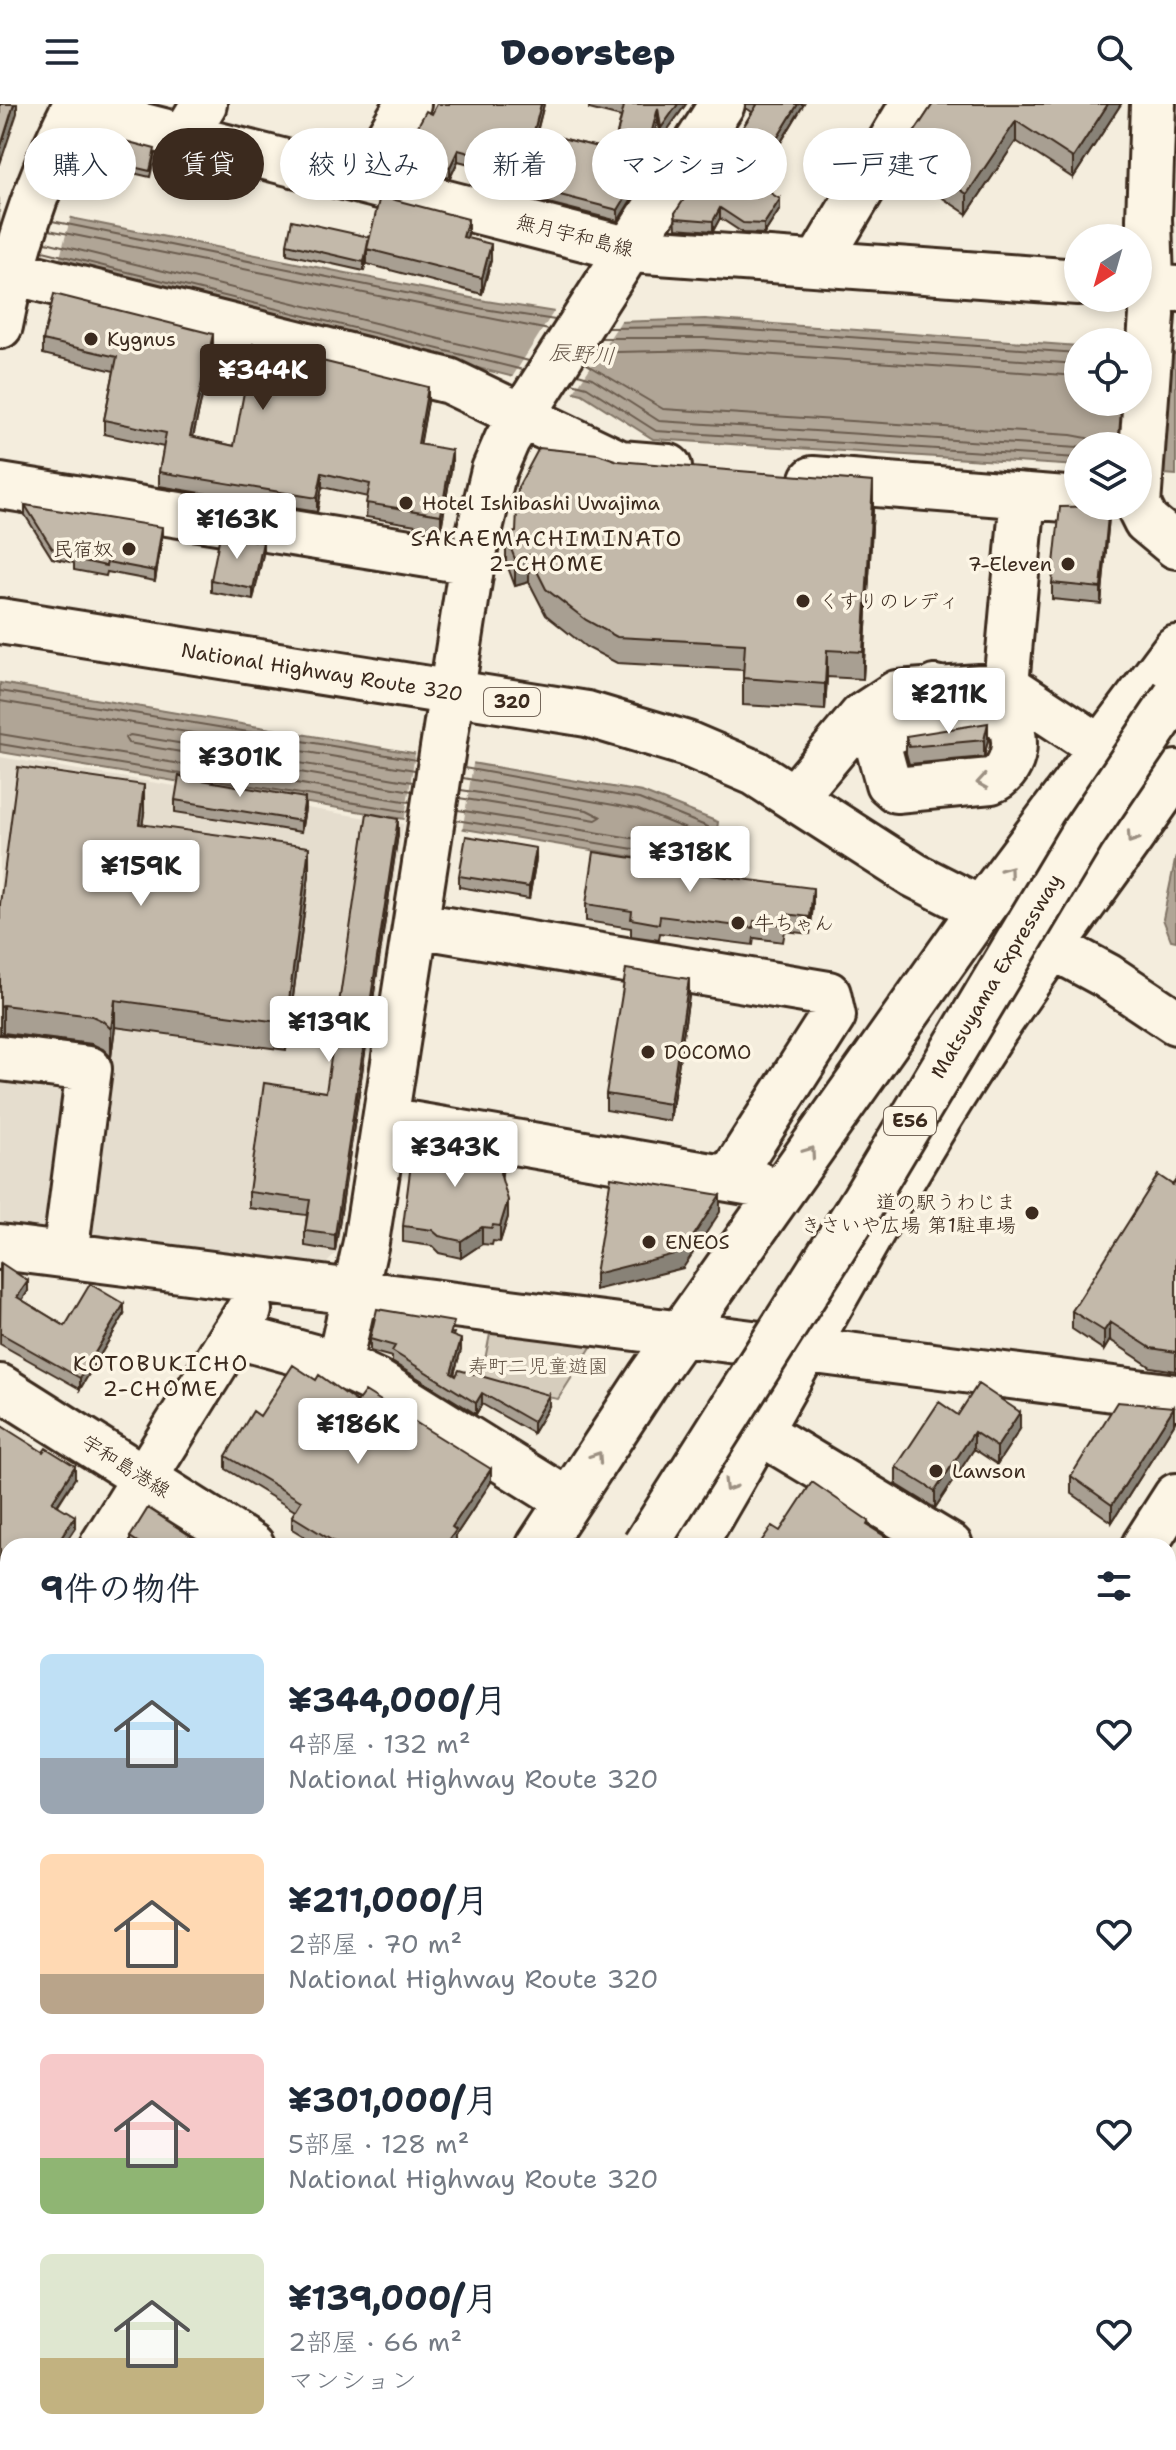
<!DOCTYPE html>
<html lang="ja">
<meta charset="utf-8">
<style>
body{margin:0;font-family:"Shantell Sans","Klee One",sans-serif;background:#f6f6f7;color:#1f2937;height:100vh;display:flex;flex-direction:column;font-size:30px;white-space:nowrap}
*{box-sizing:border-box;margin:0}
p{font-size:26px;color:#747a83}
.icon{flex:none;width:44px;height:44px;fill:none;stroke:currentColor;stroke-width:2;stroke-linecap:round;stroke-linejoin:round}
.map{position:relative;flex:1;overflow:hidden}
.details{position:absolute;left:0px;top:1434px;width:1176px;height:912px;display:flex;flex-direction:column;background:#fff;border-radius:24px 24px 0 0;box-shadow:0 4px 12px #0003}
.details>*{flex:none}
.banner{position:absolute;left:24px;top:24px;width:1128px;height:72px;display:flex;gap:16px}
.needle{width:52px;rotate:217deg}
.buttons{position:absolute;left:1064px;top:120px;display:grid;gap:16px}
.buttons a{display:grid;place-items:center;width:88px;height:88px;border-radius:50%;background:#fff;box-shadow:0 4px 12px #0003;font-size:40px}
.price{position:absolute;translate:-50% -68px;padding:0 18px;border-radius:8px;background:#fff;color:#222;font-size:26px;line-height:52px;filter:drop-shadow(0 2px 4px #0008)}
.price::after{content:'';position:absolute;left:50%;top:48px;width:24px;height:18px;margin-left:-12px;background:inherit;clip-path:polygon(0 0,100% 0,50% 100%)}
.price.current{background:#3b2a1e;color:#fff}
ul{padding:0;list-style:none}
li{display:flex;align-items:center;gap:24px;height:200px;padding:0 40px}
li span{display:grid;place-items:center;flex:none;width:224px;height:160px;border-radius:12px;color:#555}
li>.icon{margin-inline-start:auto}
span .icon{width:96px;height:96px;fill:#fffc;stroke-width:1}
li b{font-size:34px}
h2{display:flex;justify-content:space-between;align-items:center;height:96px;padding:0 40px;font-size:34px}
.pill{padding:0 28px;border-radius:36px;background:#fff;box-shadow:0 4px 12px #0003;font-size:28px;line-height:72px}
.pill.current{background:#3b2a1e;color:#fff}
header{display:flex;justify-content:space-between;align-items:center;height:104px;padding:0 40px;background:#fff;font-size:36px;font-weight:800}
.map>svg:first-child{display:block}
</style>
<header><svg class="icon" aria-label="menu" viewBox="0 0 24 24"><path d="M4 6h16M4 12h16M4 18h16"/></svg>Doorstep<svg class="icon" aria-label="search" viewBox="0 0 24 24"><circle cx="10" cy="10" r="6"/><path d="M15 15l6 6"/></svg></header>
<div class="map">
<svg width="1176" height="2346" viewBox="0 0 1176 2346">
<rect width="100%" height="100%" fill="#f4eddd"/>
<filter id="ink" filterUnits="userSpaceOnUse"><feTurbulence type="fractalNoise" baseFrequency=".0125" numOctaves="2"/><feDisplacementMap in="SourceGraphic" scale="16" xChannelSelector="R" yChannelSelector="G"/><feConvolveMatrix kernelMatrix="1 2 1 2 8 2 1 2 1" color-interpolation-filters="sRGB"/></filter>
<g filter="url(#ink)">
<!-- built -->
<path fill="#e5ddce" d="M0,653L403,720L337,1148L325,1161L0,1118Z"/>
<!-- green -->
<path fill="#d6cdbd" stroke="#887c6e" stroke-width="2" d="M491,1225L593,1240L558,1295L480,1281Z
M1176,1879V1975L1168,1970V1891Z"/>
<!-- water -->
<path fill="#b0a596" stroke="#817466" stroke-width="2" d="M0,95L76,115L486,197L617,218L705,215L1078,242V298H1138V247L1176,250V371L1138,368V342H1078V362L653,335L582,290L0,144Z
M0,579L642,688L718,718L712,766L0,648Z
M1176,752V837L1171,836L1163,815Z"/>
<!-- pier -->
<path fill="#f4eddd" d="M0,93L71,112L57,164L0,148Z
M556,204L623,214L572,291L511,275Z
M416,644L474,654L462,728L404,719Z"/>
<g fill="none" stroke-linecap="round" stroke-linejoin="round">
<!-- shore -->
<path stroke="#6a5b4e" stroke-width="2" d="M52,117L484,205L555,216
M49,126L549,226
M46,138L529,257
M43,147L523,266
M607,224L705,223L1078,249
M601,234H704L1078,260
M594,245L617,248L704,246L1078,272
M585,259L663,305L1071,331L1087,334L1099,342
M578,270L592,274L659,317L1078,344
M572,279L587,283L656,327L1078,354
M0,587L417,656
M0,597L415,666
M0,630L410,698
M0,640L409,708
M412,687L128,639L125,634L130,631L413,678
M459,694L596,716L601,713L587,706L461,686
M458,706L693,744L697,741L696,729L636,705L463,674
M456,716L701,756L706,752L708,723L639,695L464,664"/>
<defs>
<path id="minor" d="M1153,0L1149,115L1152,211L1138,401L1146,417L1176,442
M193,33V18L204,0
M363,76L408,0
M818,159L913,0
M0,165L449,277L620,359L669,363
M0,222C15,143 39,72 76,0
M813,375L1078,396
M0,382L472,458
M935,584L988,600C994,605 1003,610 1007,617C1021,635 1013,669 991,677L896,686L888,679L877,638C905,607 965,630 993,604C998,598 1002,588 1006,581L1023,392
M795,692L862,612L897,589L1006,581L1100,643
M417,821L828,890L833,912L729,1075
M1029,830L1107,872L1176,918
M0,954L89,965L65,1151
M386,1016L758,1080
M0,1143L1176,1293
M233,1231L339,1260L377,1278L568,1397
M339,1260L366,1138L472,458L494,366L507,336L722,0
M760,1328L950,1442
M102,1442L249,1206
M539,1442L650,1273L981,805L1176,544
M693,1442C792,1276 879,1104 985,941C1045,848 1114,761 1176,669
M1144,1442L1176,1392
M0,1523L8,1528
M1168,1575L1176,1580
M0,1608L8,1595
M0,1743L8,1748
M1168,1774L1176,1779
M1168,1865L1176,1852
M0,1969L8,1974
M0,2168L8,2173
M1168,2213L1176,2201
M1168,2258L1176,2263
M0,2328L8,2316
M207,2338L220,2346
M584,2338L596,2346
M945,2338L958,2346
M129,2346L134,2338
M1085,2346L1090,2338"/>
<path id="major" d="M86,0L124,17L631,146L1078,178
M1138,182L1176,185
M0,1283L252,1442
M1168,2014L1176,2019"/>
<path id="highway" d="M0,517L587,610L687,640L755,669L914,771L981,805
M79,2346L84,2338"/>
</defs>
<!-- minor casing -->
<use href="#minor" stroke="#3b2a1e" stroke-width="50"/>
<!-- major casing -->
<use href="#major" stroke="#3b2a1e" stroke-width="50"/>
<!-- highway casing -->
<use href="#highway" stroke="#3b2a1e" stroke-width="50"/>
<!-- minor -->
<use href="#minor" stroke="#fcf5e5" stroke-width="44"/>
<!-- major -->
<use href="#major" stroke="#fcf5e5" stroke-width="44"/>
<!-- highway -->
<use href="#highway" stroke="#fcf5e5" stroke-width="44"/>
<defs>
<path id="highway-bridge" d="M645,1442L864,1096L1082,731L1176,592"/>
</defs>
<!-- highway-bridge casing -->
<use href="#highway-bridge" stroke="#3b2a1e" stroke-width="50" stroke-linecap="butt"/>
<!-- highway-bridge -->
<use href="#highway-bridge" stroke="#fcf5e5" stroke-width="44"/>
</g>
<!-- wall -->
<path fill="#a89f92" stroke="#3b2a1e" stroke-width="2" d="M544,0L537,28L613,47L621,13L589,5V0H686L661,35L658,15L641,80L618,117L533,95V84L535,77L458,57L450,74L402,62V51L432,10Z
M746,0H804L756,80L780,105L764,130L743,129L720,114L713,127L676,124L675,109L729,46L752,8L746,4Z
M933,0H1121L1073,74L1016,37L967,110L902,67V47Z
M155,51L150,73L120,66V60Z
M468,130L467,134L491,156L482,190L367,160V152L364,167L287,150V140L369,133Z
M43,236L213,244L193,333L234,342L428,297L420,340L452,360L441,425L366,413L368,393L322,383L317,408L159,382V368L164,343L104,330V316L114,267L43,250Z
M618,357L873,405L863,575L827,573L825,606L743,601V566L617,559L586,543L546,511L529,478L515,482L506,458V432L516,428Z
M25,401L162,433L155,477L107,468L106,472L74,466V459L52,454L25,411Z
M1109,413L1101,500L1052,495V479Z
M263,450L253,496L211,488V476Z
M906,632L988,636L984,653L909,660L906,649Z
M175,696L305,705L301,728L175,708Z
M144,709L142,720L309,771L286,946L115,923L111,953L103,945L92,940L3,929L0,800Z
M398,730L335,1147L305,1142V1127L307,1111L249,1104V1088L326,988Z
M536,755L529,795L459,783V772Z
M703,770L813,801L810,830L785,827L783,838L754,834L753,841L660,829L659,836L631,832V824L586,817V800Z
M689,892L670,1017L606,1006V990Z
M503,1062L501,1074L508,1113L500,1138L493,1137L492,1141L482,1140L461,1154L439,1149L432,1142L403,1138V1122Z
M1176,1076V1267L1151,1263L1110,1236L1104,1246L1072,1225V1207Z
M0,1160L28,1187L22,1196L65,1222L124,1211L80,1285L0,1240Z
M454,1229L453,1232L461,1246L454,1270L549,1302L533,1329L482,1300L476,1310L392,1258V1253L370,1247V1235Z
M316,1276L357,1298L491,1378L456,1431V1439L454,1442H320L292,1425V1412L295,1407L226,1365V1352L260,1312Z
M958,1311L1020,1325L997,1360L974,1345L935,1404L896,1380V1363Z
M1174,1320L1112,1418L1071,1389V1372Z
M0,1321L75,1374L58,1401L75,1424L63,1442H8V1501L0,1498Z
M130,1433L206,1442H130Z
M1168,1589L1176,1594V1746L1168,1741Z
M8,1658V1678L6,1676V1662Z
M0,1757L8,1759V1939L0,1934V1904L6,1895L0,1891Z
M0,1996L8,2001V2136L0,2131Z
M636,2338H878L890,2346H649Z
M1133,2338L1176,2346H1133Z"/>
<!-- shaded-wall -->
<path fill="#888277" stroke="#3b2a1e" stroke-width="2" d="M14,0H17V9L0,60V45Z
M541,0H544L534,38V27Z
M678,0H686L661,35V24Z
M798,0H804L751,87V77Z
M1108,0H1121L1073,74V54Z
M658,4V15L641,80L618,117V106Z
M1016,17V37L967,110V90Z
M458,46V57L450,74V63Z
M780,95V105L764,130V120Z
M720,104V114L713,127V117Z
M468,115V130L463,149V133Z
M491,140V156L482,190V174Z
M367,145V152L364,167V158Z
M213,230V244L190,346V332Z
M428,283V297L418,354V340Z
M452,346V360L441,425V411Z
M322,369V383L317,408V394Z
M873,378V405L863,575V548Z
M1109,402V413L1101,500V484Z
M162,423V433L155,477V467Z
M263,438V450L253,496V485Z
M529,451V478L515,482V455Z
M827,546V573L825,606V580Z
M988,619V636L984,653V636Z
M144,681V709L139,748V720Z
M305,694V705L301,728V717Z
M398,715V730L335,1147V1131Z
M309,743V771L286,946V919Z
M536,744V755L529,795V783Z
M813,784V801L810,830V813Z
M689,875V892L670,1017V1000Z
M115,896V923L111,953V925Z
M3,901V929L0,930V902Z
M503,1045V1062L500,1086V1069Z
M720,1091V1108L683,1164L595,1186V1170Z
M508,1096V1113L500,1138V1122Z
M482,1123V1140L461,1154V1137Z
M28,1177V1187L17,1204V1193Z
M124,1200V1211L80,1285V1274Z
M1110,1218V1236L1104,1246V1227Z
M461,1235V1246L451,1280V1269Z
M482,1289V1300L476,1310V1299Z
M549,1291V1302L533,1329V1318Z
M1174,1303V1320L1112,1418V1401Z
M1020,1308V1325L997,1360V1343Z
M974,1328V1345L935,1404V1387Z
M75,1362V1374L52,1409V1398Z
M491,1365V1378L456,1431V1439L454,1442H445L452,1423Z
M75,1412V1424L63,1442H56Z
M1176,2123V2137L1168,2150V2137Z
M8,2220V2234L0,2246V2232Z
M1058,2338H1064L1061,2346H1053Z"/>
<!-- building -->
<path fill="#c3b9aa" stroke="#3b2a1e" stroke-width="2" d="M0,0H14L0,45Z
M437,0H541L534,27L613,47L624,2L614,0H678L661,24L658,4L641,68L618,106L533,84L537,67L458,46L450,63L402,51L426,7L432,10Z
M755,0H798L751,77L780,95L764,120L743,119L720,104L713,117L676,114L675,109L720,40L729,46L757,1Z
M933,0H1108L1073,54L1016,17L967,90L902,47Z
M125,37L155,45L150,67L120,60Z
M380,92L468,115L463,133L491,140L482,174L367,145Z
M292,116L369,133L364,158L287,140Z
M54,190L213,230L190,332L234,342L253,240L428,283L418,340L452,346L441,411L366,399L370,380L322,369L317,394L159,368L166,329L104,316L117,253L43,236Z
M539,344L598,350L618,357L873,378L863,548L827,546L825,580L743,574L745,540L617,533L586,516L546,485L529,451L515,455L506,432L516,428L518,383Z
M25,401L162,423L155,467L107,458L106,462L74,455L75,449L52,444Z
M1109,402L1101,484L1052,479L1060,403Z
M220,431L263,438L253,485L211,476Z
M988,619L984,636L909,643L906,632Z
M18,663L144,681L139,720L309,743L286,919L115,896L111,925L103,917L92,912L3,901L0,902V800Z
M179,672L305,694L301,717L175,696Z
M367,709L398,715L335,1131L305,1127L310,1096L249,1088L264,979L326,988Z
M466,732L536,744L529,783L459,772Z
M594,748L703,765L702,770L813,784L810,813L785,810L783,821L754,817L753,824L660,812L659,820L631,815L632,807L586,800Z
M626,865L689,875L670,1000L606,990Z
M423,1033L503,1045L500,1069L508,1096L500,1122L493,1121L492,1124L482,1123L461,1137L439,1132L432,1126L403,1122L413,1044L422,1046Z
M1158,1071L1173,1081L1176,1076V1248L1151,1244L1110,1218L1104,1227L1072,1207Z
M611,1073L720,1091L683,1148L595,1170Z
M1,1159L28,1177L17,1193L65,1222L90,1180L124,1200L80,1274L0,1229Z
M377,1205L454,1218L450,1231L461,1235L451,1269L456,1272L459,1266L549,1291L533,1318L482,1289L476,1299L392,1247L395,1242L370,1235Z
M293,1261L316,1276L319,1271L357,1298L365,1287L491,1365L452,1423L456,1426L445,1442H341L292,1412L301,1397L226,1352L253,1307L260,1312Z
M978,1280L1020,1308L997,1343L974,1328L935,1387L896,1363L939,1298L958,1311Z
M1117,1298L1174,1303L1112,1401L1071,1372Z
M0,1321L43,1348L46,1344L75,1362L52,1398L75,1412L56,1442H8V1489L0,1487Z
M812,1378L869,1417L867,1421L900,1442H758L772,1422L780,1427Z
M148,1404L206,1442H144L130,1433Z
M1168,1589L1176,1594V1732L1168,1727V1711L1169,1709L1168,1708Z
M0,1757L8,1759V1882L0,1877Z
M8,1892V1925L0,1920V1904Z
M0,1996L8,2001V2123L0,2118Z
M1172,2045L1176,2048V2123L1168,2137V2051Z
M0,2205L8,2210V2220L0,2232Z
M1168,2321L1176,2326V2346H1146L1133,2338H1168Z
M195,2338H200L208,2342L227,2346H190Z
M317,2338H546L548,2339L544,2346H312Z
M658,2338H878L890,2346H671Z
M981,2338H1058L1053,2346H979Z"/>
<!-- one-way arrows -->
<defs><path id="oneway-chevron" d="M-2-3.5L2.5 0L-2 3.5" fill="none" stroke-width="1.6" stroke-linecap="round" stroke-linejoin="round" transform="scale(2)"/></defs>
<g stroke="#9c9082">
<use href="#oneway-chevron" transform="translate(982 678) rotate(171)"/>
<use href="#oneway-chevron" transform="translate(1132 734) rotate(124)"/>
<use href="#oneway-chevron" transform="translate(1008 767) rotate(-54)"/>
<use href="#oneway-chevron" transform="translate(810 1048) rotate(-55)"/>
<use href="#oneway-chevron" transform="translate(597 1353) rotate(-56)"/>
<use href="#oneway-chevron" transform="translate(729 1382) rotate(121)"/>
</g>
</g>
<!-- markers -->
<g fill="#3b2a1e" stroke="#fcf5e5" stroke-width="3">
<circle cx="91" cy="235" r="8"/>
<circle cx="406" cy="399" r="8"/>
<circle cx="129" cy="445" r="8"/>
<circle cx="1068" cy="460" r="8"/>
<circle cx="803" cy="497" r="8"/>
<circle cx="738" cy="819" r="8"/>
<circle cx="648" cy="948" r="8"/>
<circle cx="1032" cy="1109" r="8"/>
<circle cx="649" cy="1138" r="8"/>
<circle cx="936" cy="1367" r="8"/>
</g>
<g text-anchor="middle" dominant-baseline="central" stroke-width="7" stroke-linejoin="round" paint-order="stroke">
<!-- shield labels -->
<g fill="#fcf5e5" stroke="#75675a" stroke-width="2">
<rect x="484" y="584" width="56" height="28" rx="6"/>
<rect x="884" y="1003" width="52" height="28" rx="6"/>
</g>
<g font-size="18" font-weight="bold" fill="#3b2a1e">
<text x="512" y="598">320</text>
<text x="910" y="1017">E56</text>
</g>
<!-- street labels -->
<g font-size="20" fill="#3b2a1e" stroke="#fcf5e5">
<text transform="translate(575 131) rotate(14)">無月宇和島線</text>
<text transform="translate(322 568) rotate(9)">National Highway Route 320</text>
<text transform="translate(996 872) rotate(-59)">Matsuyama Expressway</text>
<text transform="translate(126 1362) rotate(32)">宇和島港線</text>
</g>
<!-- poi labels -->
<g font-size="20" fill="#3b2a1e" stroke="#fcf5e5" text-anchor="start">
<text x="107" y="235">Kygnus</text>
<text x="422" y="399">Hotel Ishibashi Uwajima</text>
<text x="113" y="445" text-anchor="end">民宿奴</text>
<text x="1052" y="460" text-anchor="end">7-Eleven</text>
<text x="819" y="497">くすりのレディ</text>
<text x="754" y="819">牛ちゃん</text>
<text x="664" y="948">DOCOMO</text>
<text x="1016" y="1098" text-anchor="end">道の駅うわじま<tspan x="1016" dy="23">きさいや広場 第1駐車場</tspan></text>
<text x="665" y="1138">ENEOS</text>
<text x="952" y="1367">Lawson</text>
</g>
<!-- park labels -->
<g font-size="20" fill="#625346" stroke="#fcf5e5">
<text x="538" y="1262">寿町二児童遊園</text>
</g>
<!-- water labels -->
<g font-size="22" font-style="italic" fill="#645548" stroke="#fcf5e5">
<text transform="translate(582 250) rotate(4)">辰野川</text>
</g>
<!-- neighbourhood labels -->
<g font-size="22" letter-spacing="2" fill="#3b2a1e" stroke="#fcf5e5">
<text x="547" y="434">SAKAEMACHIMINATO<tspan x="547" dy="25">2-CHOME</tspan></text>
<text x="161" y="1259">KOTOBUKICHO<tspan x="161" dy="25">2-CHOME</tspan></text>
</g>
</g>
</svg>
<div class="buttons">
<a><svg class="needle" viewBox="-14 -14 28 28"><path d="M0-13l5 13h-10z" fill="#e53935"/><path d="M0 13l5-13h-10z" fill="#747a83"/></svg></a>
<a><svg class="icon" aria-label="locate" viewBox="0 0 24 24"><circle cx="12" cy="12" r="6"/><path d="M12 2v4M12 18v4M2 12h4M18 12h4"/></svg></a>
<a><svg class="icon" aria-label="layers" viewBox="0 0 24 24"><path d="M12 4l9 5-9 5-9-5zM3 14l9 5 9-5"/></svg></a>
</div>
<b class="price current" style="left:263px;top:308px">¥344K</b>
<b class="price" style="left:237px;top:457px">¥163K</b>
<b class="price" style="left:949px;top:632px">¥211K</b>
<b class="price" style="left:240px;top:695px">¥301K</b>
<b class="price" style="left:690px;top:790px">¥318K</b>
<b class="price" style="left:141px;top:804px">¥159K</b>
<b class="price" style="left:329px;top:960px">¥139K</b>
<b class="price" style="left:455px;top:1085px">¥343K</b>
<b class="price" style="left:358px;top:1362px">¥186K</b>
<div class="banner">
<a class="pill">購入</a>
<a class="pill current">賃貸</a>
<a class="pill">絞り込み</a>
<a class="pill">新着</a>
<a class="pill">マンション</a>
<a class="pill">一戸建て</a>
</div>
<section class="details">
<h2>9件の物件<svg class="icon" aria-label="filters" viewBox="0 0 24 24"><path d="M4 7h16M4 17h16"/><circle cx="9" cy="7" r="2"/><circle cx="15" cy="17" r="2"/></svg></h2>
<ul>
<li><span style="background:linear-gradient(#bfe0f5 65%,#9aa5b1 0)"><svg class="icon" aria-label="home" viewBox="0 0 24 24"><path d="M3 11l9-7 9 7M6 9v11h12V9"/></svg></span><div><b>¥344,000/月</b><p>4部屋 · 132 m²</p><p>National Highway Route 320</p></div><svg class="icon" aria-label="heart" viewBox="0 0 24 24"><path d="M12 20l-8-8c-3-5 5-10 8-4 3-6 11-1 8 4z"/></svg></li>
<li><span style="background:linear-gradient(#ffd9b3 75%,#b9a48a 0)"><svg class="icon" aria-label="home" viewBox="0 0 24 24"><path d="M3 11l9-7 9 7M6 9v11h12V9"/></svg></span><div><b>¥211,000/月</b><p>2部屋 · 70 m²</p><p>National Highway Route 320</p></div><svg class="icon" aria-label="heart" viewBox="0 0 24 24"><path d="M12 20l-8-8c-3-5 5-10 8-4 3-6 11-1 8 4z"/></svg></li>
<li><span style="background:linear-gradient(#f6c9c9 65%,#8fb573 0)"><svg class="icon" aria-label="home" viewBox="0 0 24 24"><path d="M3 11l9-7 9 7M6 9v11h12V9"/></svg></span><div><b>¥301,000/月</b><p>5部屋 · 128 m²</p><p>National Highway Route 320</p></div><svg class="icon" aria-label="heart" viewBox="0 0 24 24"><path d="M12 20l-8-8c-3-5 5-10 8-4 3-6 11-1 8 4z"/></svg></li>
<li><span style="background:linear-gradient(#dfe7d0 65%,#c2b280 0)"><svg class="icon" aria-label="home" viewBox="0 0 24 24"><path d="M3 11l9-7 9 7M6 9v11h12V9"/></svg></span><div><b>¥139,000/月</b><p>2部屋 · 66 m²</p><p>マンション</p></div><svg class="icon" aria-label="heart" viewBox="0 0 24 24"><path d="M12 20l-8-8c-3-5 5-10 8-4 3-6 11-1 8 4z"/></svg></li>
</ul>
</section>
</div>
